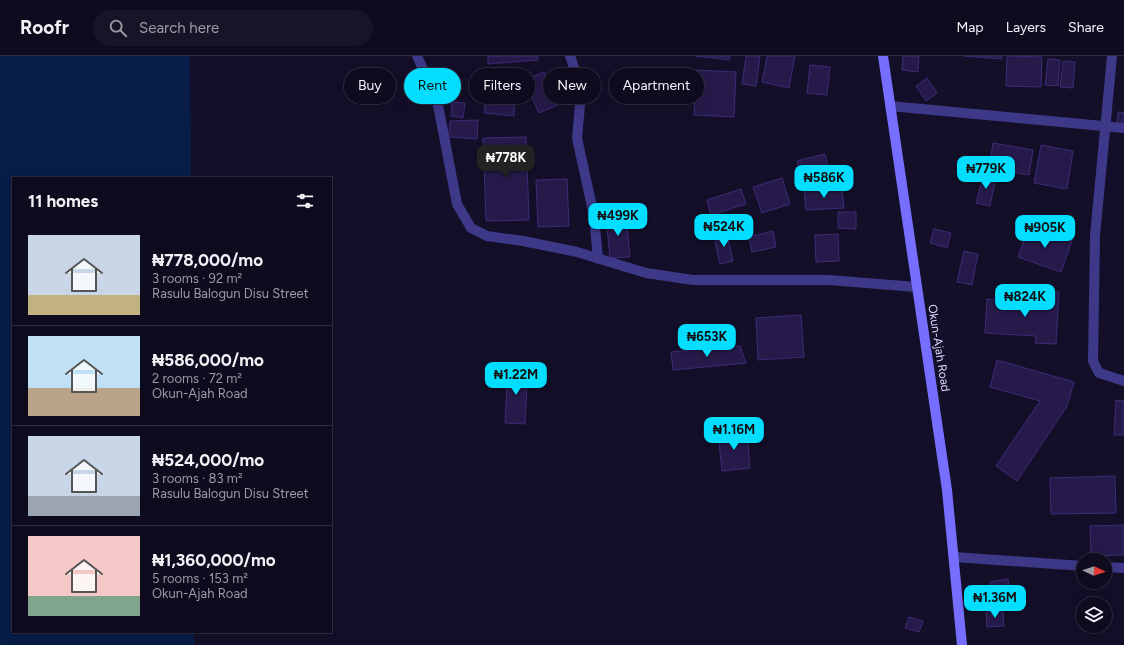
<!DOCTYPE html>
<meta charset="utf-8">
<style>
body{margin:0;font-family:Figtree,sans-serif;background:#181428;color:#f1f3f6;height:100vh;display:flex;flex-direction:column;font-size:15px;white-space:nowrap}
*{box-sizing:border-box;margin:0}
p{font-size:13px;color:#9b9ba4}
.icon{flex:none;width:22px;height:22px;fill:none;stroke:currentColor;stroke-width:2;stroke-linecap:round;stroke-linejoin:round}
.map{position:relative;flex:1;overflow:hidden}
.panel{position:absolute;left:12px;top:121px;width:320px;height:456px;display:flex;flex-direction:column;background:#0f0b1f;border-radius:0px;box-shadow:0 4px 16px #0002,0 0 0 1px #2f2b3d}
.panel>*{flex:none}
.guide{position:absolute;left:344px;top:12px;width:380px;height:36px;display:flex;gap:8px}
.needle{width:26px;rotate:94deg}
.fabs{position:absolute;left:1076px;top:497px;display:grid;gap:8px}
.fabs a{display:grid;place-items:center;width:36px;height:36px;border-radius:50%;background:#0f0b1f;box-shadow:0 4px 16px #0002,0 0 0 1px #2f2b3d;font-size:20px}
.price{position:absolute;translate:-50% -34px;padding:0 9px;border-radius:8px;background:#03ddff;color:#111;font-size:13px;line-height:26px;filter:drop-shadow(0 1px 2px #0008)}
.price::after{content:'';position:absolute;left:50%;top:24px;width:12px;height:9px;margin-left:-6px;background:inherit;clip-path:polygon(0 0,100% 0,50% 100%)}
.price.active{background:#222;color:#fff}
ul{padding:0;list-style:none}
li{display:flex;align-items:center;gap:12px;height:100px;padding:0 16px}
li+li{border-top:1px solid #2f2b3d}
li span{display:grid;place-items:center;flex:none;width:112px;height:80px;border-radius:0px;color:#555}
li>.icon{margin-inline-start:auto}
span .icon{width:48px;height:48px;fill:#fffc;stroke-width:1}
li b{font-size:17px}
h2{display:flex;justify-content:space-between;align-items:center;height:48px;padding:0 16px;font-size:17px}
.chip{padding:0 14px;border-radius:18px;background:#0f0b1f;box-shadow:0 4px 16px #0002,0 0 0 1px #2f2b3d;font-size:14px;line-height:36px}
.chip.active{background:#03ddff;color:#111}
header{display:flex;align-items:center;gap:24px;box-sizing:border-box;height:56px;padding:0 20px;background:#0f0b1f;border-bottom:1px solid #2f2b3d}
header strong{font-size:19px}
nav{display:flex;gap:22px;margin-inline-start:auto;font-size:14px}
.search{width:280px;height:36px;background:#181428;display:flex;align-items:center;gap:10px;box-sizing:border-box;padding:0 14px;border-radius:22px;color:#9b9ba4;font-size:15px}
.map>svg:first-child{display:block}
</style>
<header>
<strong>Roofr</strong>
<div class="search"><svg class="icon" aria-label="search" viewBox="0 0 24 24"><circle cx="10" cy="10" r="6"/><path d="M15 15l6 6"/></svg>Search here</div>
<nav><a>Map</a><a>Layers</a><a>Share</a></nav>
</header>
<div class="map">
<svg width="1124" height="589" viewBox="0 0 1124 589">
<rect width="100%" height="100%" fill="#140f29"/>
<!-- water -->
<path fill="#081d48" d="M0,0H190L191,122H13V576H194V589H0Z"/>
<!-- building -->
<path fill="#261a4a" stroke="#3d2b77" d="M488,0H538V4L488,8Z
M696,0H730V4Z
M746,0H760L756,30L742,28Z
M767,0H795L789,32L762,26Z
M903,0H919L918,16L902,14Z
M964,0H1002V3Z
M1007,0L1042,1L1041,31L1006,30Z
M1048,3L1060,4L1058,30L1045,29Z
M1063,5L1075,6L1073,32L1060,31Z
M810,9L830,11L827,39L807,37Z
M696,14L736,16L734,61L694,59Z
M544,16L558,49L539,57L524,24Z
M927,22L937,37L926,45L916,30Z
M486,41H515L514,60L484,57Z
M452,46L465,47L463,62L451,60Z
M1118,56L1124,57V71L1117,70Z
M478,64L477,83L449,81L450,65Z
M526,81L529,164L486,165L483,82Z
M993,87L1033,94L1029,119L989,112Z
M1041,89L1073,95L1067,133L1034,127Z
M825,98L831,123L803,130L797,105Z
M984,118L996,121L990,150L976,147Z
M782,122L790,148L762,157L753,131Z
M567,123L569,170L538,171L536,124Z
M842,131L844,152L806,154L804,134Z
M741,133L746,148L711,159L707,144Z
M838,156H856V173L838,172Z
M626,159L630,201L610,202L606,161Z
M1029,170L1072,185L1061,216L1018,201Z
M934,173L951,177L947,192L930,187Z
M773,175L776,191L752,196L749,181Z
M727,177L733,205L720,208L714,180Z
M838,178L839,205L816,206L815,179Z
M964,195L978,198L972,229L957,226Z
M1039,235L1059,236L1056,288L1035,287L1036,280L985,277L987,243L1039,246Z
M801,259L804,301L758,304L756,262Z
M740,290L746,307L673,314L671,296Z
M997,304L1074,326L1067,350L1017,425L996,410L1040,345L990,331Z
M508,311L528,312L525,368L505,367Z
M1116,344L1124,345V379H1114Z
M747,375L750,412L722,415L718,377Z
M1115,420L1116,457L1051,458L1050,422Z
M1124,469V499L1091,500L1090,470Z
M1008,523L1010,536L992,539L990,526Z
M1003,555L1004,570L987,571L986,556Z
M909,561L923,565L919,576L905,572Z"/>
<g fill="none" stroke-linecap="round" stroke-linejoin="round">
<!-- street -->
<path stroke="#3e3889" stroke-width="10" d="M417,0L437,44L457,148L471,172L487,180L523,185L577,196L646,217L693,224H829L916,231
M570,0L576,17L581,38L577,82L594,160L598,203
M1112,0L1095,180L1093,305L1099,317L1124,325
M890,50L1124,72
M954,501L1083,510
M1105,511L1124,512"/>
<!-- secondary -->
<path stroke="#766eff" stroke-width="10" d="M883,0L947,434L962,589"/>
</g>
<g text-anchor="middle" dominant-baseline="central" stroke-width="3.5" stroke-linejoin="round" paint-order="stroke">
<!-- street labels -->
<g font-size="12" fill="#ddd7ff" stroke="#140f29">
<text transform="translate(939 292) rotate(81)">Okun-Ajah Road</text>
</g>
</g>
</svg>
<div class="fabs">
<a><svg class="needle" viewBox="-14 -14 28 28"><path d="M0-13l5 13h-10z" fill="#e53935"/><path d="M0 13l5-13h-10z" fill="#9b9ba4"/></svg></a>
<a><svg class="icon" aria-label="layers" viewBox="0 0 24 24"><path d="M12 4l9 5-9 5-9-5zM3 14l9 5 9-5"/></svg></a>
</div>
<b class="price active" style="left:506px;top:123px">₦778K</b>
<b class="price" style="left:986px;top:134px">₦779K</b>
<b class="price" style="left:824px;top:143px">₦586K</b>
<b class="price" style="left:618px;top:181px">₦499K</b>
<b class="price" style="left:724px;top:192px">₦524K</b>
<b class="price" style="left:1045px;top:193px">₦905K</b>
<b class="price" style="left:1025px;top:262px">₦824K</b>
<b class="price" style="left:707px;top:302px">₦653K</b>
<b class="price" style="left:516px;top:340px">₦1.22M</b>
<b class="price" style="left:734px;top:395px">₦1.16M</b>
<b class="price" style="left:995px;top:563px">₦1.36M</b>
<div class="guide">
<a class="chip">Buy</a>
<a class="chip active">Rent</a>
<a class="chip">Filters</a>
<a class="chip">New</a>
<a class="chip">Apartment</a>
</div>
<section class="panel">
<h2>11 homes<svg class="icon" aria-label="filters" viewBox="0 0 24 24"><path d="M4 7h16M4 17h16"/><circle cx="9" cy="7" r="2"/><circle cx="15" cy="17" r="2"/></svg></h2>
<ul>
<li><span style="background:linear-gradient(#c9d6e8 75%,#c2b280 0)"><svg class="icon" aria-label="home" viewBox="0 0 24 24"><path d="M3 11l9-7 9 7M6 9v11h12V9"/></svg></span><div><b>₦778,000/mo</b><p>3 rooms · 92 m²</p><p>Rasulu Balogun Disu Street</p></div></li>
<li><span style="background:linear-gradient(#bfe0f5 65%,#b9a48a 0)"><svg class="icon" aria-label="home" viewBox="0 0 24 24"><path d="M3 11l9-7 9 7M6 9v11h12V9"/></svg></span><div><b>₦586,000/mo</b><p>2 rooms · 72 m²</p><p>Okun-Ajah Road</p></div></li>
<li><span style="background:linear-gradient(#c9d6e8 75%,#9aa5b1 0)"><svg class="icon" aria-label="home" viewBox="0 0 24 24"><path d="M3 11l9-7 9 7M6 9v11h12V9"/></svg></span><div><b>₦524,000/mo</b><p>3 rooms · 83 m²</p><p>Rasulu Balogun Disu Street</p></div></li>
<li><span style="background:linear-gradient(#f6c9c9 75%,#7fa58c 0)"><svg class="icon" aria-label="home" viewBox="0 0 24 24"><path d="M3 11l9-7 9 7M6 9v11h12V9"/></svg></span><div><b>₦1,360,000/mo</b><p>5 rooms · 153 m²</p><p>Okun-Ajah Road</p></div></li>
</ul>
</section>
</div>
